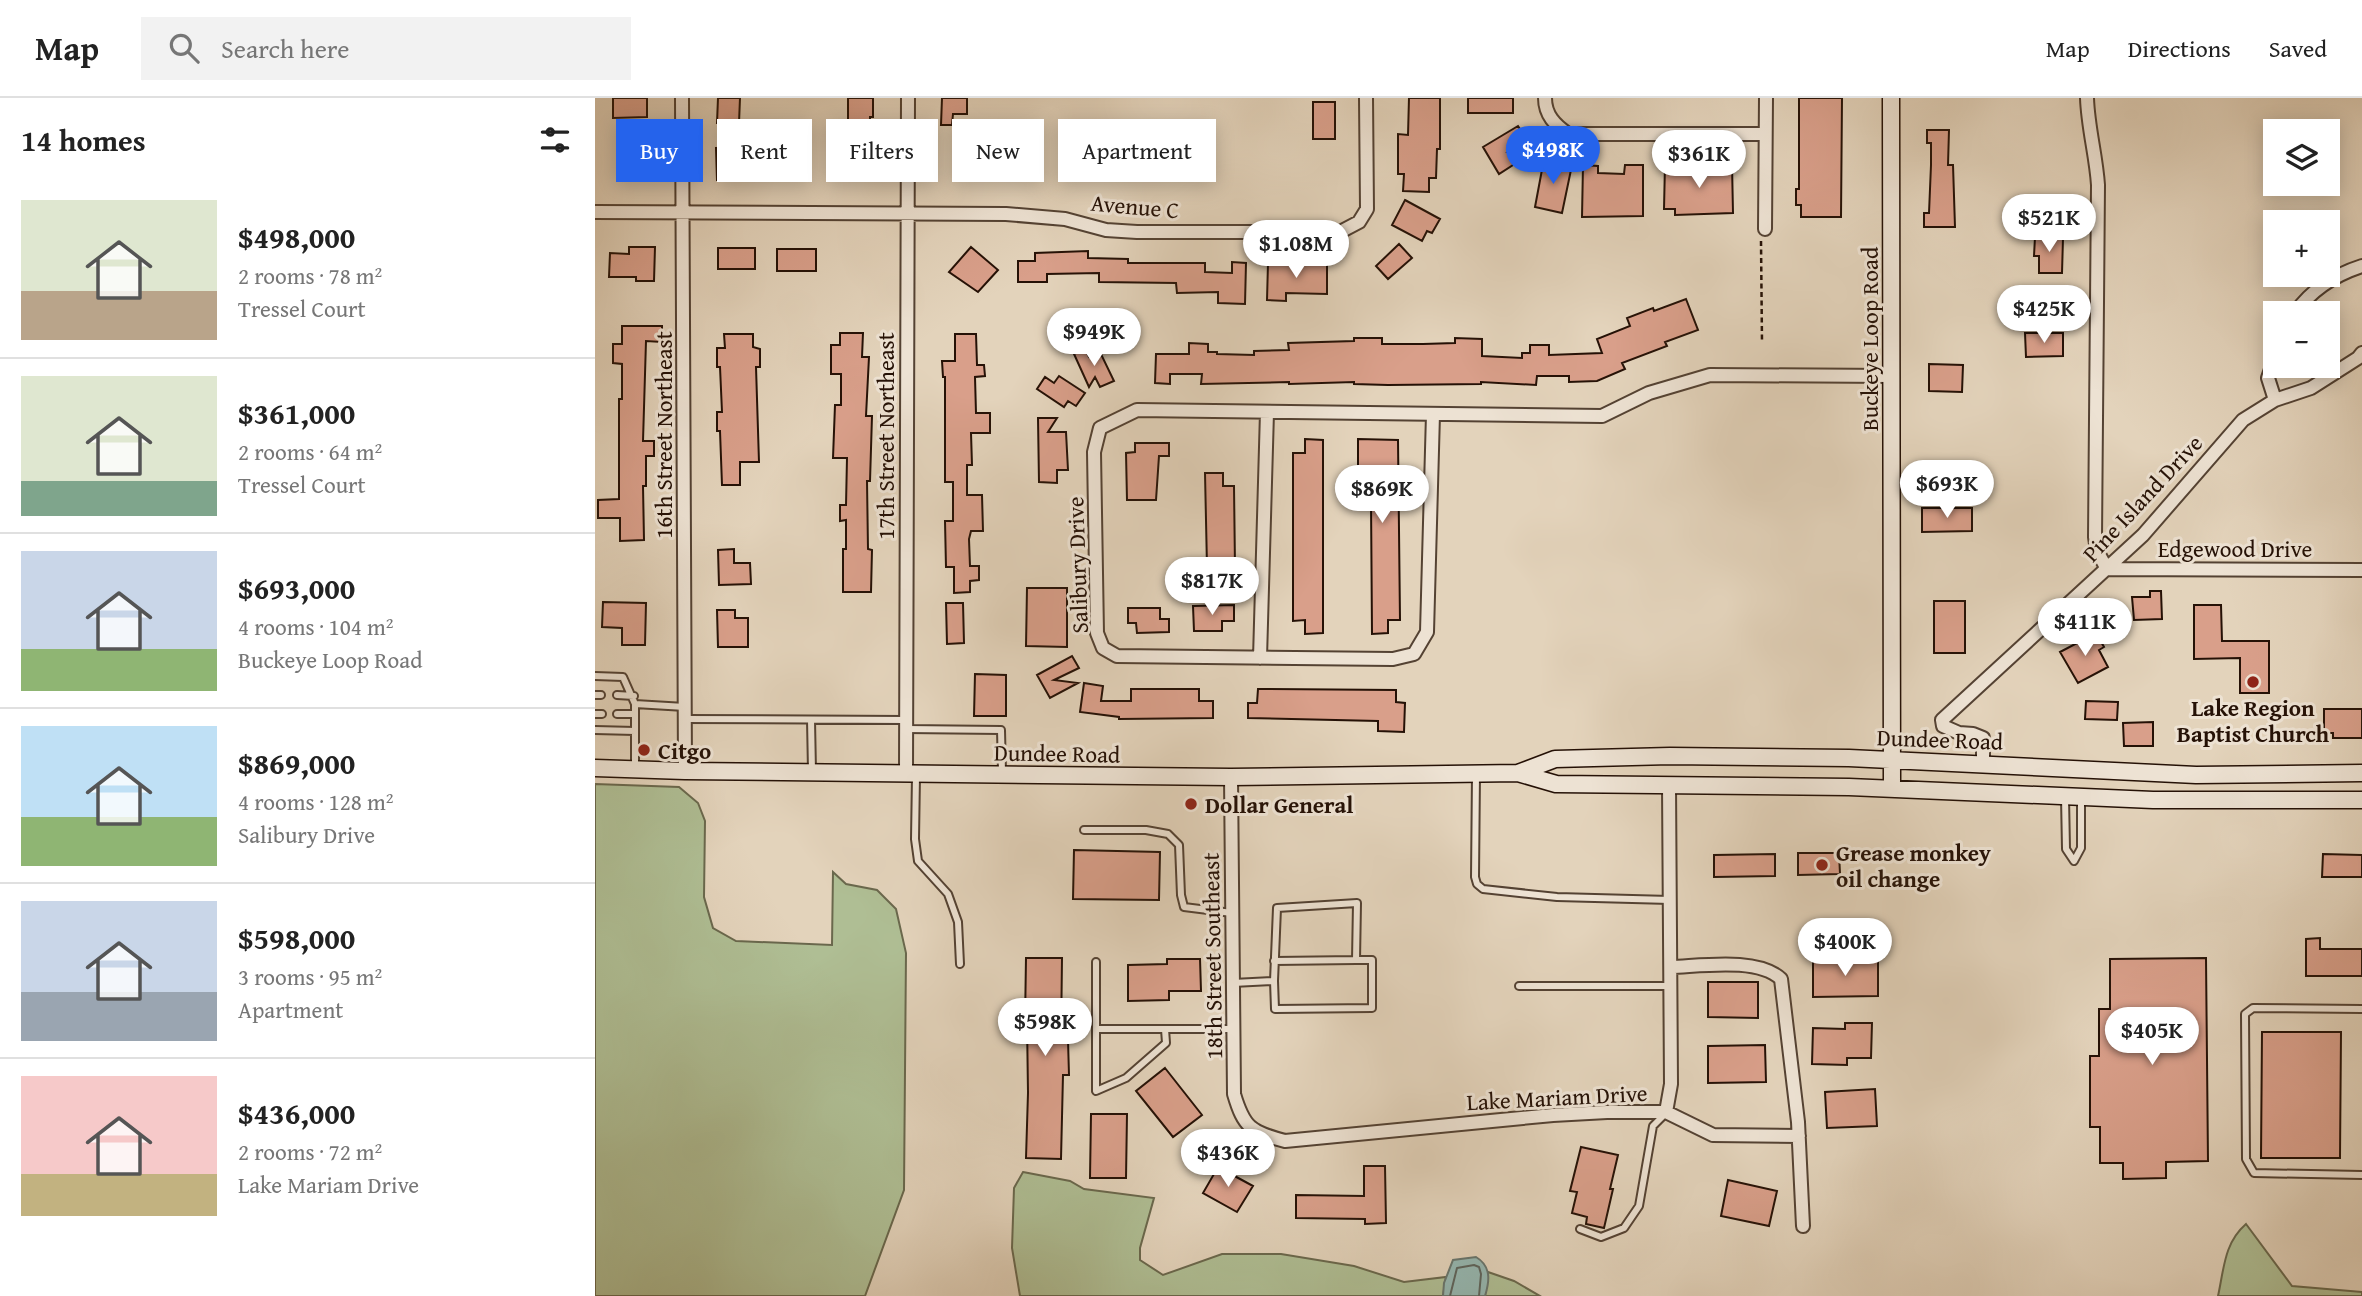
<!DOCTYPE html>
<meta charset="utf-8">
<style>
body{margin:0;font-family:"Gentium Book Plus",serif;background:#f2f2f2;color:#222;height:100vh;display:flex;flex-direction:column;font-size:26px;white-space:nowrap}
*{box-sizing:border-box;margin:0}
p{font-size:23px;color:#767676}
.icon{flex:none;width:38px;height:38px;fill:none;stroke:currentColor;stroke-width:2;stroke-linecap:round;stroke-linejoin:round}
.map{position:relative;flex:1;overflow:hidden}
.drawer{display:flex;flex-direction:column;background:#fff;width:595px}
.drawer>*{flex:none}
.guide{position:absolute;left:21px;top:21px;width:665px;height:63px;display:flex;gap:14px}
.tools{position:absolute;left:1668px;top:21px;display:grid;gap:14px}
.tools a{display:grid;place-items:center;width:77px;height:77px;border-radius:0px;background:#fff;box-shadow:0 4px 18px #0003;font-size:35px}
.price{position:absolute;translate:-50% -60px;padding:0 16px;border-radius:24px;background:#fff;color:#222;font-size:23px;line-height:46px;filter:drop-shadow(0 2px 4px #0008)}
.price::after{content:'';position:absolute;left:50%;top:42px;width:21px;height:16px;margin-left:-10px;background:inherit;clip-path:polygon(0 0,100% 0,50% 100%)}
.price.active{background:#2563eb;color:#fff}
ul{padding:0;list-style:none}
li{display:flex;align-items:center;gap:21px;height:175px;padding:0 21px}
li+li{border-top:2px solid #e0e0e0}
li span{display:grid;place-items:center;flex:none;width:196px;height:140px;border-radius:0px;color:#555}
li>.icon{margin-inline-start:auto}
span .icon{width:84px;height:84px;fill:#fffc;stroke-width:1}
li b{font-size:30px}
h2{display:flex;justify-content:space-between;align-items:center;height:84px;padding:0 21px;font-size:30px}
.tag{padding:0 24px;border-radius:0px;background:#fff;box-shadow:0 4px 18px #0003;font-size:24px;line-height:63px}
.tag.active{background:#2563eb;color:#fff}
header{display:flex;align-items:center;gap:42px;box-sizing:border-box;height:98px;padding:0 35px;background:#fff;border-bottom:2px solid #e0e0e0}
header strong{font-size:33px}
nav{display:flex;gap:38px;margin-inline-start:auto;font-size:24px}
.search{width:490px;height:63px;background:#f2f2f2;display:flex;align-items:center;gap:18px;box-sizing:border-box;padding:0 24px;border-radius:0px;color:#767676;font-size:26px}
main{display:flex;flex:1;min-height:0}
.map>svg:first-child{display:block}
</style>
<header>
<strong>Map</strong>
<div class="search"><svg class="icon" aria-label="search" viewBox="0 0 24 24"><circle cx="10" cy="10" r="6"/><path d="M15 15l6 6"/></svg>Search here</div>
<nav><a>Map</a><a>Directions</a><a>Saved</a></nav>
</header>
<main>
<section class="drawer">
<h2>14 homes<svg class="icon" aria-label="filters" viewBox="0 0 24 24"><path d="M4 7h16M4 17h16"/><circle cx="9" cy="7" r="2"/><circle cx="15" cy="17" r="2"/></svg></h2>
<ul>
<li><span style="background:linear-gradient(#dfe7d0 65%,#b9a48a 0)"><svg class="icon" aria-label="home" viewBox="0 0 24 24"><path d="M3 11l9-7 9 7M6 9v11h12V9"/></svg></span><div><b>$498,000</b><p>2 rooms · 78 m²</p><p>Tressel Court</p></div></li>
<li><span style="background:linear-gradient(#dfe7d0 75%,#7fa58c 0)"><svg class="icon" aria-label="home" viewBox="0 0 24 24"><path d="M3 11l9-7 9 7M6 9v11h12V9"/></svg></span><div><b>$361,000</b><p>2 rooms · 64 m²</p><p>Tressel Court</p></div></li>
<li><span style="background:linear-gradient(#c9d6e8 70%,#8fb573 0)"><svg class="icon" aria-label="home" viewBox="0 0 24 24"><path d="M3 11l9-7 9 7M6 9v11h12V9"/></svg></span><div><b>$693,000</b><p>4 rooms · 104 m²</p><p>Buckeye Loop Road</p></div></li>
<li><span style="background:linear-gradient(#bfe0f5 65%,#8fb573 0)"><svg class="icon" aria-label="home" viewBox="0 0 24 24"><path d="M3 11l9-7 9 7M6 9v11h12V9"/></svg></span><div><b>$869,000</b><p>4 rooms · 128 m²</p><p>Salibury Drive</p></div></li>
<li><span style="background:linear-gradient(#c9d6e8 65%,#9aa5b1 0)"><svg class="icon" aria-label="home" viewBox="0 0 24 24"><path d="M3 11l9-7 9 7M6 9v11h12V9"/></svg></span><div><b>$598,000</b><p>3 rooms · 95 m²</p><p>Apartment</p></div></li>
<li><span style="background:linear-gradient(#f6c9c9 70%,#c2b280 0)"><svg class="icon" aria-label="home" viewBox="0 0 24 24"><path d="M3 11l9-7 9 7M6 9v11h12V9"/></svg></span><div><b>$436,000</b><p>2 rooms · 72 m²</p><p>Lake Mariam Drive</p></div></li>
</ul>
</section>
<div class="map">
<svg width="1767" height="1198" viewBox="0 0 1767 1198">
<rect width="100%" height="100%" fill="#e3d3bb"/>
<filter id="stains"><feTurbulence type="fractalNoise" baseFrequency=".00286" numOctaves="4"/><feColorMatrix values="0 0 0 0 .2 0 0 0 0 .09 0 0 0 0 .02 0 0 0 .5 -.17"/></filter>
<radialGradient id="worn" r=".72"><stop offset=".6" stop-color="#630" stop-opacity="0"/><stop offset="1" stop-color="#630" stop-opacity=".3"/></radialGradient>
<!-- green -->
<path fill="#afbe94" stroke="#6a684d" stroke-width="2" d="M0,686L84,689L103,705L110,723L109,799L118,830L141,843L237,847L238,774L251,786L282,792L301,811L311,855L309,1092L270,1198H0Z
M428,1074L475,1083L489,1091L559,1100L545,1150V1162L568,1177L627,1156H686L759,1168L809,1184L851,1179L848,1198H425L417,1150L419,1090Z
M1651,1126L1697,1188L1767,1194V1198H1623C1629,1171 1629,1145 1651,1126Z
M893,1174L919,1183L945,1198H890Z"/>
<!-- water -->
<path fill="#95b7b1" stroke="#68756d" stroke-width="2" d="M881,1159C896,1168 895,1182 890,1198H848L849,1185L858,1162Z"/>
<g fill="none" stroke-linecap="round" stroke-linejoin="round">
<!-- shore -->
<path stroke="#5d645c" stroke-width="2" d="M855,1198L862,1170L879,1167L884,1169L886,1176L884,1198"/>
</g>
<!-- building -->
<path fill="#d99f8a" stroke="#251106" stroke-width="2" d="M18,0H52V19L18,20Z
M123,0H145L144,25H122Z
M253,0H278V19H275L274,79H244V34H253Z
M347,0H372V16H358L357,27H346Z
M814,0H845V51H842L841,80H834V94L808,93L809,76H803V36L813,37Z
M873,0H918V15H873Z
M1204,0H1247L1246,119H1206V107H1201V91H1204Z
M718,4H740V41H718Z
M923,28L933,43L913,54L932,58L904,76L888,49Z
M1332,32H1354L1353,67H1358L1360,129H1329V115H1334L1336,67V45H1332Z
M27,43H49V81L28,82Z
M156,49L157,71L143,72V82H122L121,50Z
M949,61L977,67L967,115L940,109Z
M1070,66L1086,67V73L1109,74V67L1137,66L1138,115L1080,117V111H1069Z
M988,67L1003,68V75L1029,76L1030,67H1048V118L987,119Z
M810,102L845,121L837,135L832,133L827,143L797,127Z
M1440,139L1468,140L1467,175H1444V158H1439Z
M804,146L817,160L793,181L781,168Z
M34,149H60L59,183H41V179H14L15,155L34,156Z
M376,149L403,172L383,194L354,174Z
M123,150H160V171H123Z
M182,151H221V173H182Z
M493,153V160L533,161V165H610V174L637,175V164L651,165L650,206L623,205V194L582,195L581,185L504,184V175L452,176V184H423V163H440V155Z
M673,165L732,167V196L691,195V203L672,202Z
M1091,201L1103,232L1070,244L1072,248L1027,265L1030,271L1002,283L974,284V278H942L941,287L886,284V286L793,287L759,286V284L694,286V284L606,286L607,276H575V286L560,285L561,256H594V245L613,246V254H622V256L659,257V253L694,252L693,245L759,243V240H787V246H828L860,245V240L887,241V258L927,260V255H935V247H954V257L1007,255L1002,241L1035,228L1032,220L1058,210L1059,213Z
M27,228H67V244L51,243L48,343H59V358H51V388H48L49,442L25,443V420H3V402L24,401V301H27V266L18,265V246H27Z
M245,235H268L267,259H274L271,318H277L275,383H272L273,451L277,452L276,494H248V451H251V422L245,423V407H251L252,360H238L240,307H246V276H236V247H245Z
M1430,235H1468V258L1431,259Z
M129,236H158V249L165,251V269H161L164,364H145V387H127L125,333H122V314H127L125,269H122V250H130Z
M360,236H381L382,267H389L390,278L380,279L381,315H395V335H376L377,367H372V397H387L388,433H376L374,441L375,468H384V482L375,483V494L359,495V469H351L350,423H358V384H350V279H348L347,263H360Z
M490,251L494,259L505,254L519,283L505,289L500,279L494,289L479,256Z
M1334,266L1368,267L1367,294L1334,293Z
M464,278L490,295L481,308L473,303L469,309L442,291L450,279L459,285Z
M443,320H462L453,334H471L473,372H462V385L444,384Z
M710,341L728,342V535L710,536V522L698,523V355H710Z
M763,341L803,342L805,522H793V535L777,536L776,402H766V391H758V375H763Z
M540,345H574V358H564L561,402H532L531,355L540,354Z
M610,375H628V388H639L640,469H612Z
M1327,410H1377V433L1327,434Z
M139,451V465H155L156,486L124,487L123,452Z
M432,490H472V549L431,548Z
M1555,493H1566L1567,521L1539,522L1537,499H1555Z
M1339,503H1370V555H1339Z
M8,504L51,505L50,547H27V530L7,529Z
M351,505H368L369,545L352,546Z
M639,507V523H627V533H599L598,508Z
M1599,507H1626L1627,543H1674V595H1645V560L1599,561Z
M533,510H565V521H574V534L542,535L541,525H533Z
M122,512H140V520H153V549H123Z
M1501,535L1509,549L1504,552L1513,569L1483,585L1465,554Z
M477,558L484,570L459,582L483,585L455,600L442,577Z
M380,576L411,577V618H379Z
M489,585L508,588L506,603H536V591H604V603H618V620L524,621V619L485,614Z
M663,591L801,592V604L810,605L809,634L783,633V623L653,620V605H662Z
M1491,603L1523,604L1522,622L1490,621Z
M1729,611H1767V640H1738V635H1729Z
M1558,624V648H1529L1528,625Z
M479,752L565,754L564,802L478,801Z
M1203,755H1244L1245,776L1203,777Z
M1180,756V778L1119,779V757Z
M1728,756L1767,757V779H1727Z
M1725,840V851H1767V878H1711V841Z
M431,860H467L466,942H473L474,977H468L466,1061L431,1060L433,995L432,924H430Z
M1611,860L1613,1063L1571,1064V1080L1528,1081V1065H1505V1029H1495V958H1504V911H1515V861Z
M572,861H605L606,893H574V902L533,903V867L572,866Z
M1283,862V898L1218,899V863Z
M1113,884H1163V920L1113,919Z
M1250,925H1277L1276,960H1252V967L1217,966L1218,930L1250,931Z
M1667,934H1746L1745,1060H1666Z
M1170,947L1171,984L1113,985V948Z
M570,970L607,1017L578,1039L541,993Z
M1280,991L1282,1028L1232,1030L1230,994Z
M496,1016H532L531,1080H495Z
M986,1049L1023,1057L1015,1091H1018L1009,1130L991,1126L992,1119L977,1115L982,1094L975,1093Z
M769,1068H790L791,1125L770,1126V1121L701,1120V1097L769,1098Z
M623,1069L658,1088L642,1114L608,1095Z
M1133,1082L1182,1093L1174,1128L1126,1118Z"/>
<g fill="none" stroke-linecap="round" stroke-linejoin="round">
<defs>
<path id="lane" d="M0,578L28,579L40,606L90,609
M0,597H6
M22,597L39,598
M0,616H7
M22,616H40
M90,621L311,622
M216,622L217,673
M311,631L406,632L407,674
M0,632L40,633V671
M40,633V606
M881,676L880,779L882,786L888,791L962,799L1075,802
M321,678L320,741L323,763L353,796L363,824L365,866
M1470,699L1471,751L1479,763L1486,750V700
M489,732H551L573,736L584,747L586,797L589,809L637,815
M679,863L761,862
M638,885L679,883L680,911L777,910V862H761L762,805L682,810L679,883
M924,888H1076
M1767,911L1658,910L1650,916L1651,1061L1659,1075L1767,1077
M501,931V864
M570,931L571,945L531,980L501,993V931H638
M985,1131L1006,1139L1029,1130L1044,1108L1058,1028L1070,1016"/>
<path id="street" d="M87,0L90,673
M950,0C950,17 960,27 973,36H1170
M1492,0C1493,30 1501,57 1503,87L1500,439L1502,453L1512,471L1767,472
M0,114L411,116L470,121L511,132L542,134H745L764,124L772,111L771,0
M1170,131L1171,0
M1700,215C1717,191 1739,177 1767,168
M1680,260L1673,280L1680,302
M838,316L832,534L819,556L798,561L522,558L508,550L502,535L499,354L505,330L542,312L1007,318L1054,295L1115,277L1297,278
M665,560L672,314
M1388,665V640L1378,636L1364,635L1348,628L1347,622L1548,437L1648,322L1680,302L1716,290L1763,260L1767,255
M311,676L313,0
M636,679L639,996C649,1030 656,1034 690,1043L958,1017L1012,1014H1071L1118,1037L1204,1038
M1076,869C1106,868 1163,859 1186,881L1203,1024L1208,1128
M1071,1014L1076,986L1074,687"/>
<path id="secondary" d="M1296,0L1297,691
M0,670L90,673L636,679L923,675L961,686L1254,689L1558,702H1767
M923,675L960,661L1075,658L1254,660L1601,677L1767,675"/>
</defs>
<!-- lane casing -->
<use href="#lane" stroke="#544233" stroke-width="10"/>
<!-- street casing -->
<use href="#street" stroke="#544233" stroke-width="16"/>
<!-- secondary casing -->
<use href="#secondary" stroke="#251106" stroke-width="19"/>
<!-- path -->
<path stroke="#251106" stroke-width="2.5" stroke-dasharray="5 3.5" stroke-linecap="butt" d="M1166,143L1167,245"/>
<!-- lane -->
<use href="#lane" stroke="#ede2d3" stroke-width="6"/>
<!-- street -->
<use href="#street" stroke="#ede2d3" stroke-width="12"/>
<!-- secondary -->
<use href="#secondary" stroke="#ede2d3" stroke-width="16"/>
</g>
<!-- markers -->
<g fill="#8f2418" stroke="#ede2d3" stroke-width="2.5">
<circle cx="1658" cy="584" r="7"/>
<circle cx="49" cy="652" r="7"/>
<circle cx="596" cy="706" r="7"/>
<circle cx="1227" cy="767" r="7"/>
</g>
<g text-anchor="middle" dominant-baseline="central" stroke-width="6" stroke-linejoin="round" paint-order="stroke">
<!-- street labels -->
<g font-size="23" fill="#251106" stroke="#ede2d3">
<text transform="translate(540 108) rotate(5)">Avenue C</text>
<text transform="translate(1274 241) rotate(-90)">Buckeye Loop Road</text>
<text transform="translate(68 337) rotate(-90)">16th Street Northeast</text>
<text transform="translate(290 338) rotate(-90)">17th Street Northeast</text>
<text transform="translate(1547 400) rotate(-47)">Pine Island Drive</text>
<text x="1640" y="450">Edgewood Drive</text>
<text transform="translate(482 467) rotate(-92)">Salibury Drive</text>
<text transform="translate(1345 641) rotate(2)">Dundee Road</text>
<text transform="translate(462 655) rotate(1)">Dundee Road</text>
<text transform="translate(617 858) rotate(-91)">18th Street Southeast</text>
<text transform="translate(962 999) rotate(-3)">Lake Mariam Drive</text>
</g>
<!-- poi labels -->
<g font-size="23" font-weight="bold" fill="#251106" stroke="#ede2d3" text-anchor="start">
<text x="1658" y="609" text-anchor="middle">Lake Region<tspan x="1658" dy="26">Baptist Church</tspan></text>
<text x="63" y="652">Citgo</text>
<text x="610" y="706">Dollar General</text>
<text x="1241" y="754">Grease monkey<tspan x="1241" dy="26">oil change</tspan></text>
</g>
</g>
<rect width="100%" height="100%" filter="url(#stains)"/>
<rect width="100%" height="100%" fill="url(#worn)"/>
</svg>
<div class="tools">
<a><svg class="icon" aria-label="layers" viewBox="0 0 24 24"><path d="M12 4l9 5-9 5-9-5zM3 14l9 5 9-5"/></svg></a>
<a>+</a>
<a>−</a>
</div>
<b class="price active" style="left:958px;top:88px">$498K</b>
<b class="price" style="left:1104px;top:92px">$361K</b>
<b class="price" style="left:1454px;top:156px">$521K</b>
<b class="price" style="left:701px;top:182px">$1.08M</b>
<b class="price" style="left:1449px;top:247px">$425K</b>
<b class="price" style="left:499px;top:270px">$949K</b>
<b class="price" style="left:1352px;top:422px">$693K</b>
<b class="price" style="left:787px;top:427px">$869K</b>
<b class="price" style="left:617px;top:519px">$817K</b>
<b class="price" style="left:1490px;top:560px">$411K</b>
<b class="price" style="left:1250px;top:880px">$400K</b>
<b class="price" style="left:450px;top:960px">$598K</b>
<b class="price" style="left:1557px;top:969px">$405K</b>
<b class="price" style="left:633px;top:1091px">$436K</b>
<div class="guide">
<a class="tag active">Buy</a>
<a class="tag">Rent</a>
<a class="tag">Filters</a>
<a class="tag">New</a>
<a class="tag">Apartment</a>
</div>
</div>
</main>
